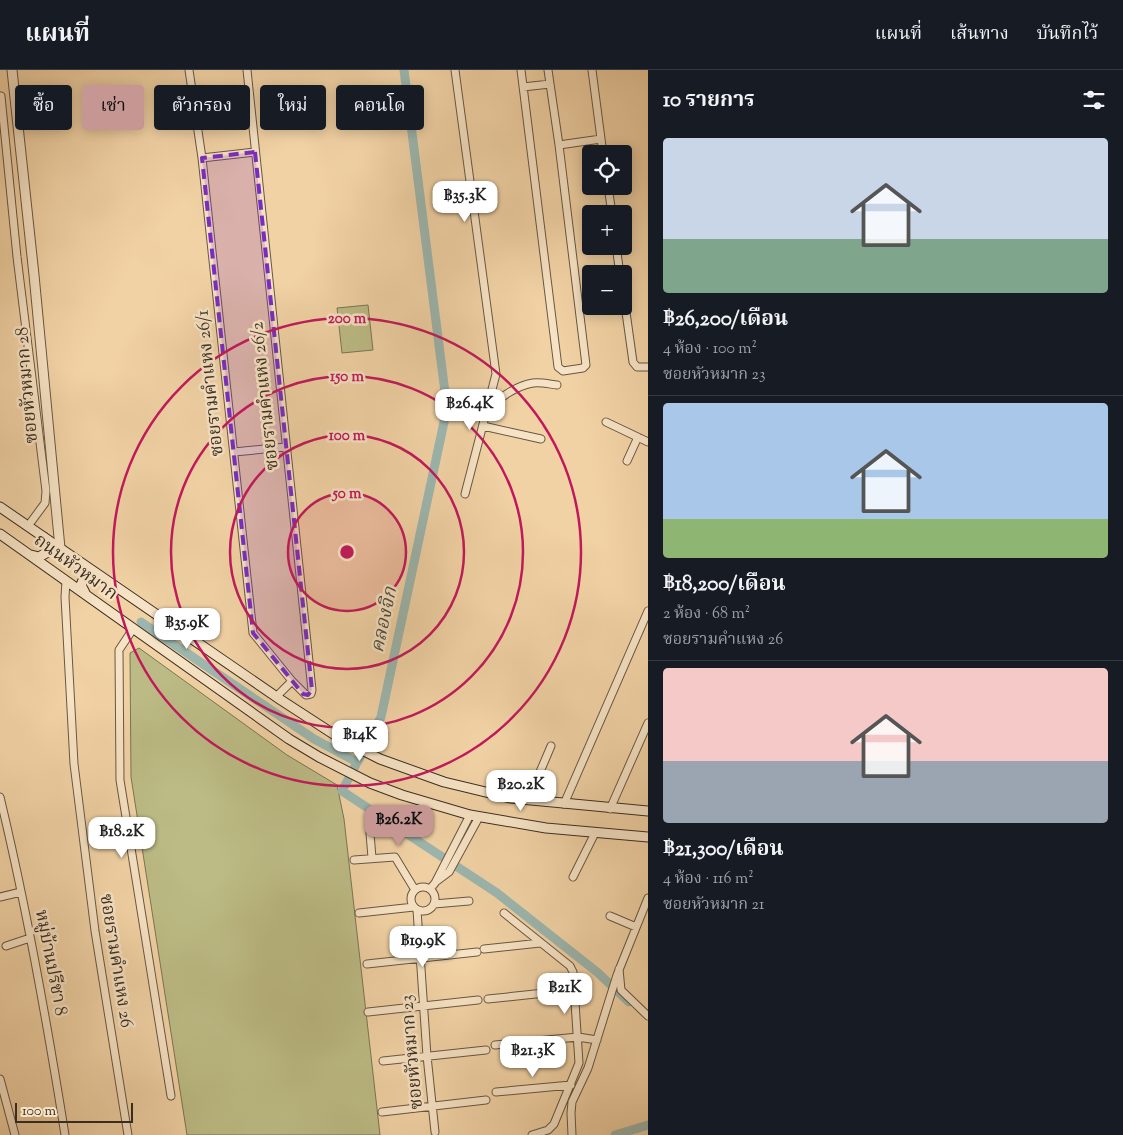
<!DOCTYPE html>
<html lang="th">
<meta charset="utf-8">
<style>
body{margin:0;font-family:"Sorts Mill Goudy","Noto Serif Thai",serif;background:#20242c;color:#f1f3f6;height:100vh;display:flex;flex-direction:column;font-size:19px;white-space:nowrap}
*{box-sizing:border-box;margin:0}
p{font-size:16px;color:#9ea1a6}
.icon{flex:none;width:28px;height:28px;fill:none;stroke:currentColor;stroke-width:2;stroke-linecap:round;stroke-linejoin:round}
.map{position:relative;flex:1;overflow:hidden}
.panel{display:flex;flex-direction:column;background:#171b24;width:475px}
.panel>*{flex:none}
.guide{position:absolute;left:15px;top:15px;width:475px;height:45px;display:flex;gap:10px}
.controls{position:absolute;left:582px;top:75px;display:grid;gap:10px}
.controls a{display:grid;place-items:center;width:50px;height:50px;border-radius:5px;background:#171b24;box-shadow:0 2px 12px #0003;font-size:25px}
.scale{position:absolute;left:15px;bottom:12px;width:118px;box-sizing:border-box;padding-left:5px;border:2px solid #3a2e22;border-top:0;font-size:14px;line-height:18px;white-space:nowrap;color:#3a2e22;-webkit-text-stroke:4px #f6e2c4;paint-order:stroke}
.price{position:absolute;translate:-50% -42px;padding:0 11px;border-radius:10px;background:#fff;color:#222;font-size:16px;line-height:32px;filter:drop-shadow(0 1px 2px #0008)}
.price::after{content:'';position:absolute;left:50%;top:30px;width:15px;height:11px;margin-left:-8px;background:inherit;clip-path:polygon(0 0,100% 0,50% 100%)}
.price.selected{background:#c59692;color:#111}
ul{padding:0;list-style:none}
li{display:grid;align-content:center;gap:10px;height:265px;padding:0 15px}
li+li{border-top:1px solid #363941}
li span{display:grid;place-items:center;height:155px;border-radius:5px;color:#555}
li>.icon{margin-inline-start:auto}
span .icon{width:90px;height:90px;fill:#fffc;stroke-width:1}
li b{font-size:21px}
h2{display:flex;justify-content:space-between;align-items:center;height:60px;padding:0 15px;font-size:21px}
.tag{padding:0 18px;border-radius:5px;background:#171b24;box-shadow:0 2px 12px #0003;font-size:18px;line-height:45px}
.tag.selected{background:#c59692;color:#111}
header{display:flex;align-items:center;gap:30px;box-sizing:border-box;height:70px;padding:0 25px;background:#171b24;border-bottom:1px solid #363941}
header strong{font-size:24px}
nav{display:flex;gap:28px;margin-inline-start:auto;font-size:18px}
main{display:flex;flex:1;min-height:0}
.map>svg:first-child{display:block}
</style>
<header>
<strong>แผนที่</strong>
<nav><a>แผนที่</a><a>เส้นทาง</a><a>บันทึกไว้</a></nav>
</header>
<main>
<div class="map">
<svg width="648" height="1065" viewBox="0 0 648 1065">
<rect width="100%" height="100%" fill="#f1d2a5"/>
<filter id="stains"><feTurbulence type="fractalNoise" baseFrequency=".004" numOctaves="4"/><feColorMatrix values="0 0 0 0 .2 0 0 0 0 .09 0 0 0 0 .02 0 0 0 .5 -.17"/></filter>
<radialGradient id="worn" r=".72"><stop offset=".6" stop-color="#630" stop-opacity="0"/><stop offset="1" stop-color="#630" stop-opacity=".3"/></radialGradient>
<!-- green -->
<path fill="#bcbb85" stroke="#7b7454" d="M368,235L373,280L342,283L337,238Z
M139,578L287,685L337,715L344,749L380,1065H187L131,707L130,583Z"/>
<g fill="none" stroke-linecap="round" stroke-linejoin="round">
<!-- canal -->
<path stroke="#9cb6ae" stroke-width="9" d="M404,0L447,338L381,647L342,721L497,823L597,902L629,932
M141,552L314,669L357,692
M615,1065L648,1055"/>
<defs>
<path id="minor" d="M189,0L202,88L253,563L292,611L306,625L311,624L312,620L247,0
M455,0L496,304L465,424
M521,0L558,297L563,301L583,298L586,295L559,75L548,0
M592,0L603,84
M523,17L550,14
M1,26L17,187L46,421L45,433L28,456
M559,75L601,69
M202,88L255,82
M608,116L612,144
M616,176L620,204
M624,228L633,292L637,297H648
M487,339C500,328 515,316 533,313C540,312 549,314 557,315
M606,352L648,372
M483,356L541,369
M234,382L286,377
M627,391L638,367
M66,511L65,527L74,694L95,861L128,1065
M133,559L119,580L120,710L171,1026
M276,627L292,611
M0,727C27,839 47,952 65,1065
M528,730L551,676
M564,734L648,541
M610,739L648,653
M370,763L372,788
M354,790L395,787L415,820
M573,807L595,763
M437,811L449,802L479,747
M411 829a12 12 0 1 1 24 0a12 12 0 1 1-24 0Z
M430,819L435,813L470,745
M0,827L21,822
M434,834L469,831
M417,840L427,986L435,1062
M359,843L414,837
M504,843L570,896L573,902L579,993L554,1054L548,1060L532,1065
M610,846L636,857
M6,876L30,868
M484,879L540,873
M367,894L477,882
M619,899L621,920L648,946
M488,929L573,920
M368,942L478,930
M495,975L578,967L597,970
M383,991L486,980
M0,1009L15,1065
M496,1022L571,1015
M382,1042L486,1030
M572,1065L571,1043L572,1032L588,998L617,905L648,828"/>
<path id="tertiary" d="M12,0L34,205L60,478"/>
<path id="secondary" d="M0,437L281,630L341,669L380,689L444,712L510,728L648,741
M0,464L289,669L319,687L370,713L402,725L470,745L546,758L648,767
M31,485L39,487L46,483L48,476L44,467
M85,523L81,515L84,508L92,504L100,506"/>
</defs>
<!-- minor casing -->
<use href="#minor" stroke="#685743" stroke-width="9"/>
<!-- tertiary casing -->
<use href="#tertiary" stroke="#685743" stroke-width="11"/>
<!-- secondary casing -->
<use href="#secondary" stroke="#3a2e22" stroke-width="11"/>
<!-- minor -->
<use href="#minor" stroke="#f6e2c4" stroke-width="7"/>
<!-- tertiary -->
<use href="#tertiary" stroke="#f6e2c4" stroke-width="9"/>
<!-- secondary -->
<use href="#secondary" stroke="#f6e2c4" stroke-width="9"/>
</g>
<!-- marked area -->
<path fill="#7b2cbf" fill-opacity="0.2" stroke="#7b2cbf" stroke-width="4" stroke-dasharray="10 6" stroke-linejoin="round" d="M255,82L312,620L308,625L303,624L253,563L202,88Z"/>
<!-- distance rings -->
<circle cx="347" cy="482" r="59" fill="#c2185b" fill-opacity=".12"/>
<g fill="none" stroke="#c2185b" stroke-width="2.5">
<circle cx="347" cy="482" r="59"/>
<circle cx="347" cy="482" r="117"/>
<circle cx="347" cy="482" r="176"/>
<circle cx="347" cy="482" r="234"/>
</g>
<g text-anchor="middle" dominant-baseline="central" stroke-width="5" stroke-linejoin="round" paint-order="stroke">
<!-- street labels -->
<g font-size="18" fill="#3a2e22" stroke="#f6e2c4">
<text transform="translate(211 313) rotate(-96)">ซอยรามคำแหง 26/1</text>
<text transform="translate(28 315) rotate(-95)">ซอยหัวหมาก 28</text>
<text transform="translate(266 326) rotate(-96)">ซอยรามคำแหง 26/2</text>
<text transform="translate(75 498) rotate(36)">ถนนหัวหมาก</text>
<text transform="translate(115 891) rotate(81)">ซอยรามคำแหง 26</text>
<text transform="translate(50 893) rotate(79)">หมู่บ้านปรีชา 8</text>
<text transform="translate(413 982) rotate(-95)">ซอยหัวหมาก 23</text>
</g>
<!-- water labels -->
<g font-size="19" font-style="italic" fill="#4e493e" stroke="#f6e2c4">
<text transform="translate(385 550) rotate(-78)">คลองจิก</text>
</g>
</g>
<circle cx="347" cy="482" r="8" fill="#c2185b" stroke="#f6e2c4" stroke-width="2.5"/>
<g font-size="15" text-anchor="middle" font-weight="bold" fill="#c2185b" stroke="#f6e2c4" stroke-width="5" stroke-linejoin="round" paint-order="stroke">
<text x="347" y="253">200 m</text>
<text x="347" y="311">150 m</text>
<text x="347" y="370">100 m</text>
<text x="347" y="428">50 m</text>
</g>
<rect width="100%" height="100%" filter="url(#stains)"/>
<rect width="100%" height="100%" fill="url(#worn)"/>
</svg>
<div class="controls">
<a><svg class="icon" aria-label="locate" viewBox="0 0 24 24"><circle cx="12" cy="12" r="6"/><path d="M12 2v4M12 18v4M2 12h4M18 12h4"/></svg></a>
<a>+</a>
<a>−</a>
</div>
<div class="scale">100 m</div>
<b class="price" style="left:465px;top:153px">฿35.3K</b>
<b class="price" style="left:470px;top:361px">฿26.4K</b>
<b class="price" style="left:187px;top:580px">฿35.9K</b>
<b class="price" style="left:360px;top:692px">฿14K</b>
<b class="price" style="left:521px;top:742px">฿20.2K</b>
<b class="price selected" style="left:399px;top:777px">฿26.2K</b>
<b class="price" style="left:122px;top:789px">฿18.2K</b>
<b class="price" style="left:423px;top:898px">฿19.9K</b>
<b class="price" style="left:565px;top:945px">฿21K</b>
<b class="price" style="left:533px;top:1008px">฿21.3K</b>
<div class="guide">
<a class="tag">ซื้อ</a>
<a class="tag selected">เช่า</a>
<a class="tag">ตัวกรอง</a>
<a class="tag">ใหม่</a>
<a class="tag">คอนโด</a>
</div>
</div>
<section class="panel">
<h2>10 รายการ<svg class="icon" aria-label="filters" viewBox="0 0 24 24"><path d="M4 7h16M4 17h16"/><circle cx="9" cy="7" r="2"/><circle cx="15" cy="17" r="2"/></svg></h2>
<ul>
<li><span style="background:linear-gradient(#c9d6e8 65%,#7fa58c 0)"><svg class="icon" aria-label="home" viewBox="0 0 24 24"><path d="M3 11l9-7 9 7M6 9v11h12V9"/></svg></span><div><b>฿26,200/เดือน</b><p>4 ห้อง · 100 m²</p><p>ซอยหัวหมาก 23</p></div></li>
<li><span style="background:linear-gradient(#a9c7e8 75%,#8fb573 0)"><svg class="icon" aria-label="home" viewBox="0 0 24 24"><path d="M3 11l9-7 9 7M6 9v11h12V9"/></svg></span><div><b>฿18,200/เดือน</b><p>2 ห้อง · 68 m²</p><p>ซอยรามคำแหง 26</p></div></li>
<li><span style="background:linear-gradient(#f6c9c9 60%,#9aa5b1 0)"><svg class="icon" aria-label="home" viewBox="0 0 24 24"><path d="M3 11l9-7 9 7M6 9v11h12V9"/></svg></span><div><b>฿21,300/เดือน</b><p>4 ห้อง · 116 m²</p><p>ซอยหัวหมาก 21</p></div></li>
</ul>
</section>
</main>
